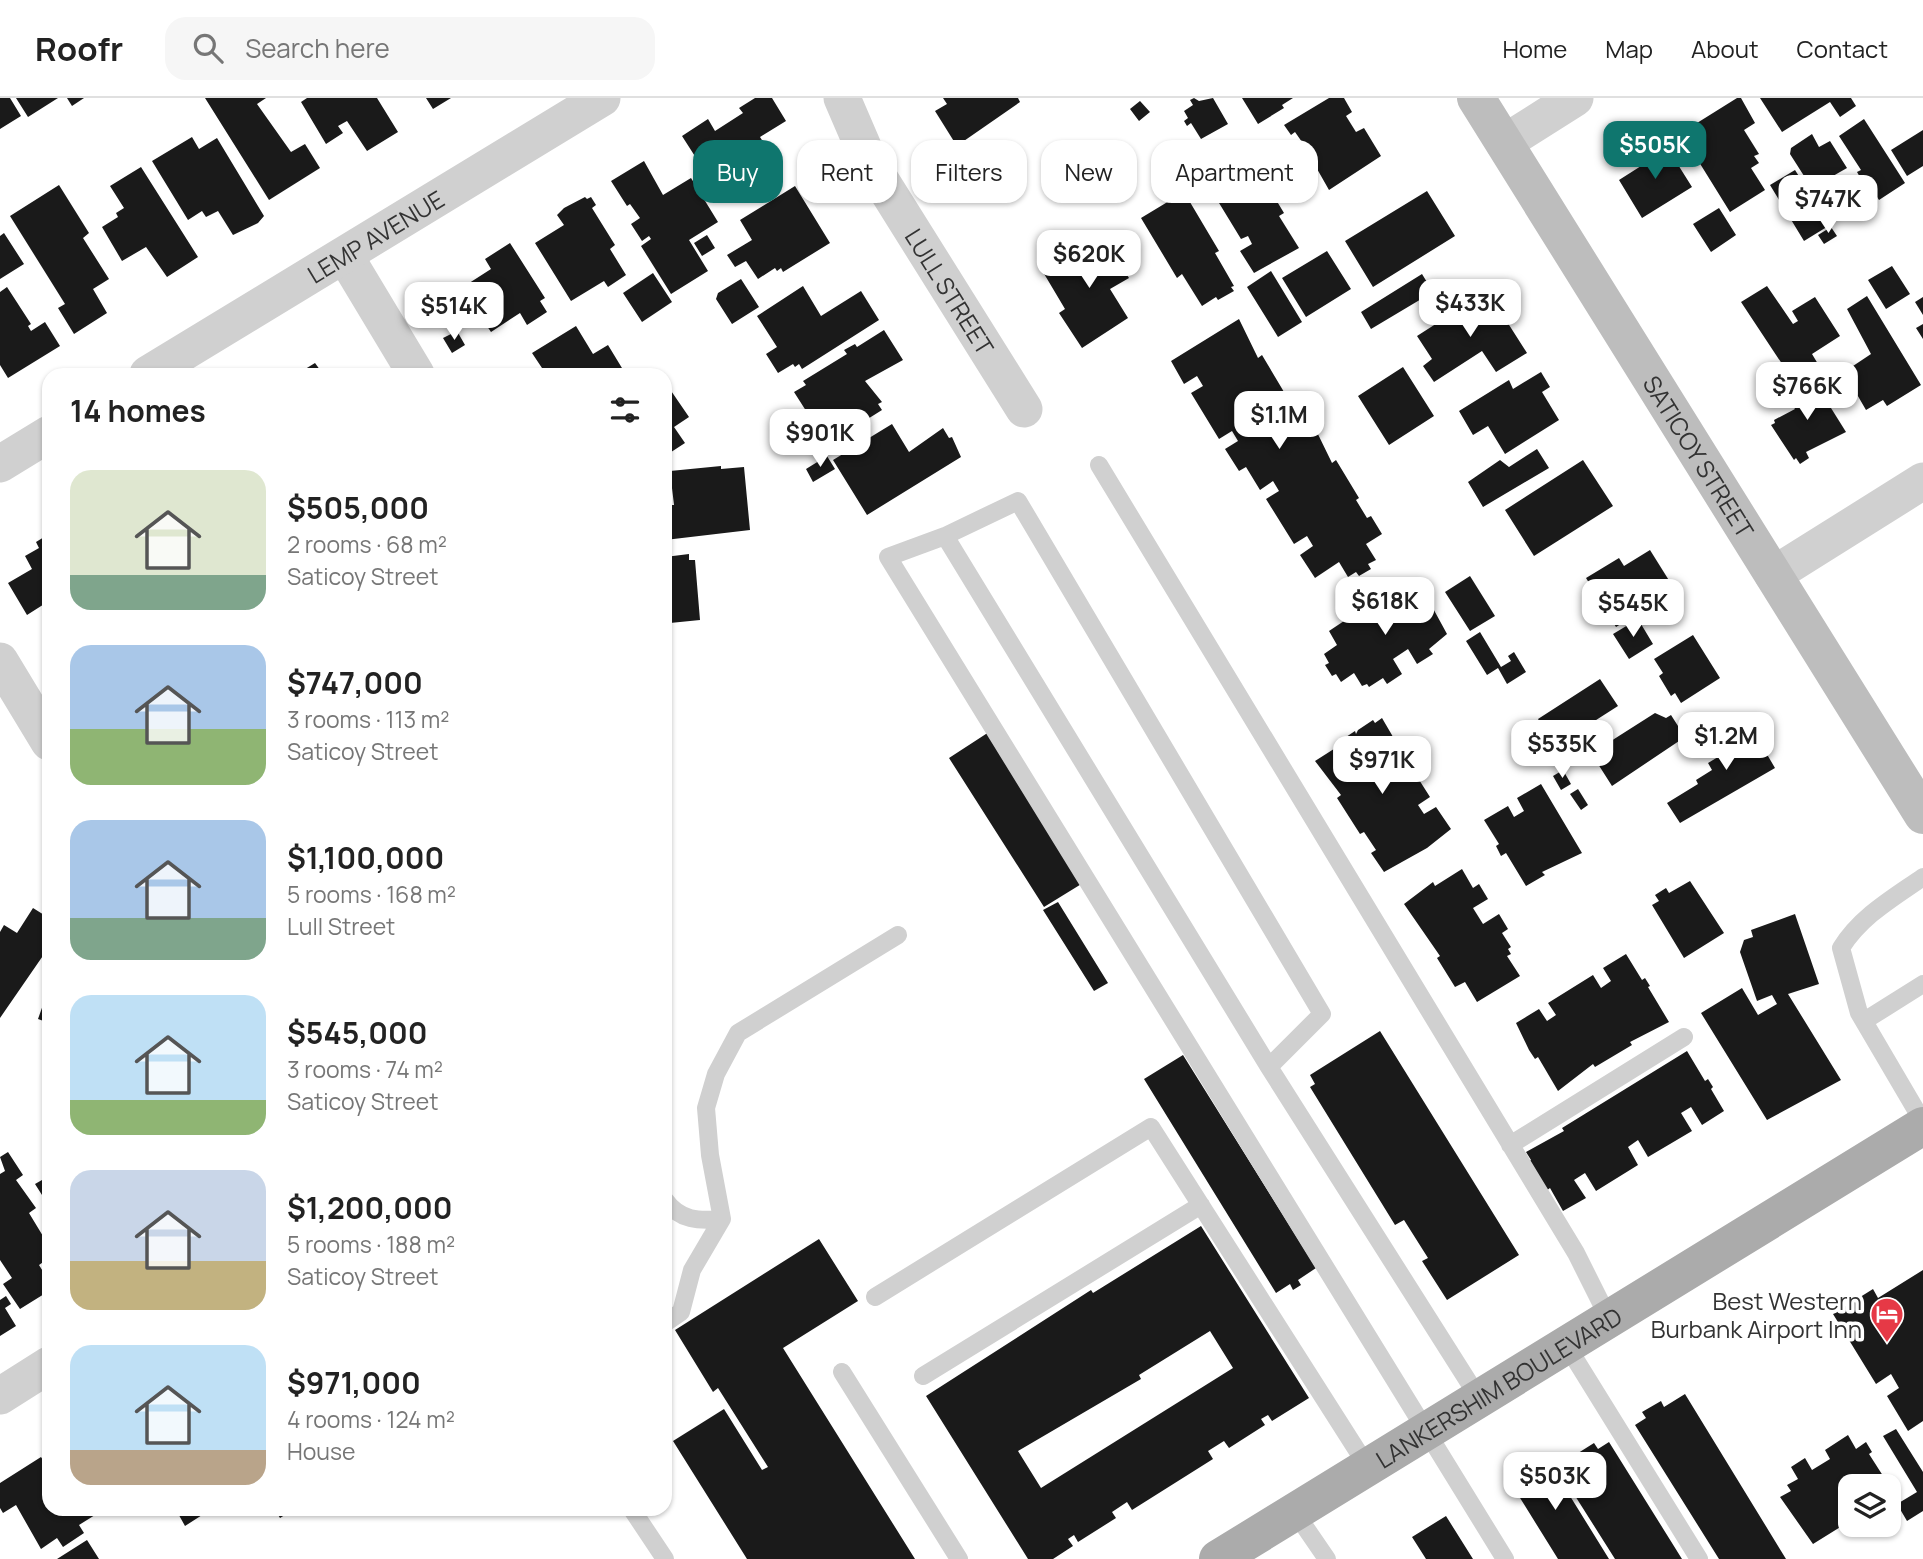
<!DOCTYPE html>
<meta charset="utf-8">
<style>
body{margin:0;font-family:Manrope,sans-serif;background:#f6f6f6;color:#222;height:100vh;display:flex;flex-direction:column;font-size:26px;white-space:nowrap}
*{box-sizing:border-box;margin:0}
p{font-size:23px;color:#767676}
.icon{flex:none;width:38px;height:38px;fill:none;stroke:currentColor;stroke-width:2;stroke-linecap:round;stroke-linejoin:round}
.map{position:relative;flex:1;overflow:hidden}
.drawer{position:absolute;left:42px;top:270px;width:630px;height:1148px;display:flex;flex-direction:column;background:#fff;border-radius:21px;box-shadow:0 2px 5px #0004}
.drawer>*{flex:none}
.guide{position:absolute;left:693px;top:42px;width:665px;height:63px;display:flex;gap:14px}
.tools{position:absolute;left:1838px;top:1376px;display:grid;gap:14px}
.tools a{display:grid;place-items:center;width:63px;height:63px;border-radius:14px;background:#fff;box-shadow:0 2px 5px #0004;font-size:35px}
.price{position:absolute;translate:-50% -60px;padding:0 16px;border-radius:14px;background:#fff;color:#222;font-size:23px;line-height:46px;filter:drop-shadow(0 2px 4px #0008)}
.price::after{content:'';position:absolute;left:50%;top:42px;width:21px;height:16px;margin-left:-10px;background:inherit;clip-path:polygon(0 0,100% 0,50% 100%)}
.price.on{background:#0f766e;color:#fff}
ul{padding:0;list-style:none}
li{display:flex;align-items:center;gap:21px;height:175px;padding:0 28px}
li span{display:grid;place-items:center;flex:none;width:196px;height:140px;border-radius:21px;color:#555}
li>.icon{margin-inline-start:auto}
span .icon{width:84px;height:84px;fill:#fffc;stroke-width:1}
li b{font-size:30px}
h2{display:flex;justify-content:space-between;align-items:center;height:84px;padding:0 28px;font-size:30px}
.chip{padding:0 24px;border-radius:21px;background:#fff;box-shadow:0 2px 5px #0004;font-size:24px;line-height:63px}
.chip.on{background:#0f766e;color:#fff}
header{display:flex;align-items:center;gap:42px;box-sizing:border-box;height:98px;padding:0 35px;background:#fff;border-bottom:2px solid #e0e0e0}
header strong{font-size:33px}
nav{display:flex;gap:38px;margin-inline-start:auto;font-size:24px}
.search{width:490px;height:63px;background:#f6f6f6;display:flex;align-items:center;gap:18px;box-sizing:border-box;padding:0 24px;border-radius:21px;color:#767676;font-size:26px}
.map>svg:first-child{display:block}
</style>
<header>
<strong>Roofr</strong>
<div class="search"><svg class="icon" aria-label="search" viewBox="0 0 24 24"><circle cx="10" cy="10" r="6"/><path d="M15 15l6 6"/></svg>Search here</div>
<nav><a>Home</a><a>Map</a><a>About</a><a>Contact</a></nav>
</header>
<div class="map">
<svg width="1923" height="1461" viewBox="0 0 1923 1461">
<rect width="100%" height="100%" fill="#fff"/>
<!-- building -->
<path fill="#1a1a1a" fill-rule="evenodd" d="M0,0H10L21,18L0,31Z
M16,0H58L28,19Z
M67,0H84L72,8Z
M205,0H266L257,6L291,54L305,46L320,70L269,102Z
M307,0H377L398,34L367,53L347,23L338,28L343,35L326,46L301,4Z
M426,0H451L433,11Z
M755,0H772L786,23L760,39L772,58L741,77L740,75L714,88L682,38L708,21L715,33L743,15L739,10Z
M943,0H1018L1020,4L961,45L960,42L955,45L935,13L947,6Z
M1194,0L1199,3L1213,0L1228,26L1201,41L1191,25L1187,28L1184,23L1188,20L1184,13L1193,7L1190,2Z
M1242,0H1293L1282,7L1284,10L1258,26Z
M1329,0H1344L1352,14L1346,18L1356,34L1364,30L1381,58L1329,92L1308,55L1306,57L1299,46L1302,44L1295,34L1291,37L1284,27Z
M1737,0H1741L1755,25L1744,32L1759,56L1754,58L1759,65L1751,70L1765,92L1730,114L1681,35Z
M1760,0H1851L1856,8L1840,19L1830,4L1782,34Z
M1140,3L1150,14L1139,23L1130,11Z
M1864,21L1905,85L1879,102L1864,79L1861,81L1857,74L1861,72L1839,38Z
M1923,32V68L1907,78L1891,52Z
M1812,36L1819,49L1830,43L1847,70L1833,78L1835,81L1813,92L1790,56L1791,50Z
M192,39L199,51L217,40L264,118L258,125L233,137L218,113L206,119L202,113L188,122L152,63Z
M1665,46L1692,89L1642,120L1619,82L1641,68L1638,62Z
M1248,55L1284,115L1279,118L1299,150L1254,175L1240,153L1252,146L1248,138L1241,141L1205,82Z
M644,63L663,97L691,80L718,124L689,142L708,173L671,196L641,148L651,141L649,138L642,143L631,126L640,120L630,106L627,108L611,83Z
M141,69L198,159L167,179L146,149L122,163L102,129L118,119L116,115L124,110L110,88Z
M1795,72L1830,127L1804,143L1770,87Z
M59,87L89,135L83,140L109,181L93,191L107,215L74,236L58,210L65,206L10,118Z
M795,88L830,145L783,174L781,170L777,173L775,170L758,181L746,163L735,169L727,157L752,142L740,122Z
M1427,93L1455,138L1373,189L1345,143Z
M1184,94L1219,153L1215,155L1234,188L1231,189L1234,193L1218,202L1216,199L1202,208L1182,176L1177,180L1141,120Z
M585,99L587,101L591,99L596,107L592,110L615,147L610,151L626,177L608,189L604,183L571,203L535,145L564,127L557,117L564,110Z
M1719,110L1736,137L1711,154L1693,126Z
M1831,129L1837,138L1824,146L1818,137Z
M4,135L24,166L0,181V138Z
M707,137L715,150L702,158L694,145Z
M1102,137L1129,180L1110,191L1128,220L1082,250L1059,215L1065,211L1043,174Z
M510,145L545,200L540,203L547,214L527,227L520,215L491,234L478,215L453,231L434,201L460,184L463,189L491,171L485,161Z
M1327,153L1351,191L1306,219L1282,180Z
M1892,168L1910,196L1886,211L1868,182Z
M1271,173L1302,224L1278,239L1247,189Z
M653,175L672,204L642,224L623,195Z
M1422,176L1433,194L1371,231L1361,214Z
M741,181L759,209L732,226L716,201L718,195Z
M803,188L821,218L861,193L879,222L802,271L799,266L795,269L793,266L778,275L766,256L777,249L757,218Z
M1767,188L1793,226L1798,223L1792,213L1815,199L1840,238L1812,256L1818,266L1792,281L1741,204Z
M7,189L31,226L28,228L31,233L45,224L60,248L8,280L0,267V194Z
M1481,197L1491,212L1497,208L1527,255L1496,274L1482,253L1434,284L1423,268L1432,261L1417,238Z
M1867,198L1921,287L1887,308L1883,302L1866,312L1844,274L1871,256L1847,211Z
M1923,199V217L1915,204Z
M1239,221L1258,260L1262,257L1284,294L1280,296L1292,315L1295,313L1306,330L1313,326L1332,365L1336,362L1359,400L1356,402L1367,420L1371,418L1382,436L1366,446L1376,462L1368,466L1371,471L1359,478L1356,474L1348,479L1339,464L1315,480L1300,457L1313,448L1307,438L1294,446L1266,401L1279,393L1273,383L1260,392L1246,369L1239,373L1225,351L1238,343L1232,333L1219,341L1191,295L1203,288L1197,278L1184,286L1171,263Z
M1923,226V241L1916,230Z
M576,228L593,256L608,247L625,275L546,276L532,255Z
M884,232L903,262L865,283L882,304L878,306L882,312L839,339L836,333L824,341L794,294L806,287L803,283L847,256L844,252L855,246L857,249Z
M457,233L465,247L452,255L443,240Z
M315,265L323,276H297Z
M1403,269L1434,318L1389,347L1358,298Z
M1541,274L1550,289L1542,294L1559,322L1505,356L1488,328L1473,337L1459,313L1509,282L1513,291Z
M1804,279L1816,298L1821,294L1846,334L1806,354L1809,360L1800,366L1796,360L1794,362L1771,327L1775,325L1774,322L1795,311L1792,306L1796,303L1787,289Z
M665,284L689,319L674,329L685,345L665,358Z
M892,326L909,354L943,330L949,340L952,339L961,359L867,417L833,362Z
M1537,351L1549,370L1483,409L1468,384L1500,362L1509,369Z
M827,358L835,371L813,384L806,371Z
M1583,362L1613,408L1534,458L1505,412Z
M721,368V371L744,369L750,432L665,442V407H674L670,373Z
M49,436V503L27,517L8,485L32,471L25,458L39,450L36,444Z
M1650,452L1675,492L1616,529L1586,480L1619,460L1624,468Z
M689,456V462H695L700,522L670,525L665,530V459Z
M1470,478L1495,518L1470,533L1445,494Z
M1411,482L1425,505L1429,503L1447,536L1429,551L1433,556L1417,566L1408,551L1393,561L1402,576L1387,586L1383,580L1369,589L1367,586L1362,588L1354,575L1341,584L1336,576L1332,578L1325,567L1329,565L1324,556L1337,547L1329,533L1356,515L1359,519L1384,503L1382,500Z
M1638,521L1653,546L1629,561L1613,536Z
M1480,534L1501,569L1511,563L1508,558L1514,554L1526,574L1507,586L1498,570L1487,577L1466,543Z
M1693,537L1720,580L1681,605L1675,595L1671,598L1659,578L1663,575L1654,561Z
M1600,581L1618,608L1568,640L1559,626L1546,635L1538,621Z
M1655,615L1666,620L1671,617L1685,639L1612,688L1598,666L1600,650Z
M1382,620L1396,644L1384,652L1391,663L1402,655L1430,699L1418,707L1424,716L1436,709L1451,731L1427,750L1384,774L1371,755L1376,752L1364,734L1360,736L1337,700L1341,697L1315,663L1348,642L1346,639L1355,633L1356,636L1358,632L1373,622L1375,625Z
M1758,623L1765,637L1758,641L1775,670L1680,725L1667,705L1698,686L1696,682L1712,672L1708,665L1718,659L1712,648Z
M989,634L1083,785L1044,809L949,660Z
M1563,672L1571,686L1561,692L1553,678Z
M1541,686L1582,755L1542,774L1545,777L1526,788L1506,755L1501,758L1496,748L1499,746L1484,722L1508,708L1514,719L1524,713L1517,700Z
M1578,691L1588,707L1581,712L1570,696Z
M1462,771L1473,790L1479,786L1488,801L1473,810L1483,826L1499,816L1508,831L1502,835L1511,849L1508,851L1511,856L1507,858L1520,878L1477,904L1465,884L1455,889L1437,860L1440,858L1404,806L1433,784L1435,788Z
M1690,783L1724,835L1684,860L1652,807L1659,803L1655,797L1666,790L1669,795Z
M1058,804L1108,885L1094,893L1043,812Z
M33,810L49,820V849L0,920V834L4,827L17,835Z
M1795,816L1819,886L1788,896L1841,982L1767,1022L1701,915L1742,890L1758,917L1777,906L1772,897L1757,903L1740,854L1744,842L1753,839L1751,832Z
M1626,856L1642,882L1645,880L1650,888L1648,889L1669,924L1630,944L1632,947L1595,969L1593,966L1558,993L1538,959L1535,961L1529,952L1516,925L1539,911L1547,923L1556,917L1548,905L1593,877L1601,890L1611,883L1603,870Z
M49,890V925L38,921Z
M1380,933L1519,1157L1447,1202L1422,1163L1428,1160L1404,1122L1395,1127L1310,989L1315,986L1310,977Z
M1687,953L1705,983L1708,981L1713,989L1711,991L1724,1013L1702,1027L1691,1009L1681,1015L1692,1033L1648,1059L1638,1042L1628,1049L1638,1067L1596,1093L1585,1075L1574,1082L1586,1100L1563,1113L1550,1090L1546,1093L1524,1067L1531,1062L1526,1054L1564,1033L1562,1030Z
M1183,957L1316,1170L1298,1182L1301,1187L1293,1192L1290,1186L1276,1195L1144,981Z
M8,1054L23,1077L16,1082L36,1110L29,1115L49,1148V1160L39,1167L49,1183V1193L20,1211L3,1186L12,1180L0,1162V1076L5,1073L0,1059Z
M49,1078V1108L35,1086Z
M1201,1128L1309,1300L1272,1323L1268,1317L1261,1321L1265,1327L1229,1350L1224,1343L1208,1353L1213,1361L1132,1412L1127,1404L1112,1414L1116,1420L1078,1444L1074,1437L1068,1441L1073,1448L1053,1461H1028L926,1298L1091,1192L1093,1195ZM1210,1233L1233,1270L1041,1390L1018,1353L1141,1281L1139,1277Z
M819,1141L858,1203L783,1250L915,1461H747L673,1343L724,1311L762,1372L768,1369L718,1290L713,1294L675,1232Z
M1923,1172V1323L1908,1333L1887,1298L1899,1290L1891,1276L1876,1286L1833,1216L1873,1191L1878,1200Z
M6,1198L11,1206L5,1210L16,1228L0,1238V1202Z
M1685,1296L1786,1461H1719L1635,1327L1646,1320L1642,1314L1661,1303L1664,1309Z
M1896,1331L1923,1374V1413L1907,1423L1897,1406L1917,1394L1883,1338Z
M1848,1337L1856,1351L1866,1344L1872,1354L1869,1356L1894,1395L1888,1399V1388H1850V1423L1813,1446L1780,1399L1791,1393L1787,1387L1798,1381L1791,1369L1805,1360L1812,1372L1830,1361L1825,1352Z
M1609,1344L1682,1461H1615L1560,1374L1579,1362L1575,1357L1594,1345L1598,1351Z
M1544,1356L1609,1461H1558L1507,1379Z
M41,1359L49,1371V1410H91L95,1417L79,1427L84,1435L63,1449L57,1440L41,1451L16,1407L3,1415L0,1410V1385Z
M150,1410H169L155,1418Z
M175,1410H213L185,1428Z
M274,1410H296L280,1420Z
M1446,1418L1473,1461H1426L1412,1439Z
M87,1442L99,1461H57Z"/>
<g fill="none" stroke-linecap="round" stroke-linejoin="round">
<!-- service -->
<path stroke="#d0d0d0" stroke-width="18" d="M1099,367L1576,1155L1609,1221
M945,438L888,459L1505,1461
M1923,779C1893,800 1861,818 1841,850L1859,915L1923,1024
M1864,923L1923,886
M1269,969L1322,916L1018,403L945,438L1269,969L1480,1302
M1510,1047L1684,939
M665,1102C680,1123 699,1123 722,1121
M875,1199L1151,1029L1367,1368
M665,1225L681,1214L692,1172L722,1121L710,1057L706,1010L716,976L738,935L898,837
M1567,1248L1699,1461
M842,1274L959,1461
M923,1278L1201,1107
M631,1410L665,1461
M1294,1413L1327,1461"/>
<!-- minor -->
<g stroke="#d0d0d0" stroke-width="37">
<path id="s1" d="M842,0L870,65L1024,311"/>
<path d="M1504,45L1575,0"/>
<path d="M345,158L416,276"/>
<path id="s2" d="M148,276L602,0"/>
<path d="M0,366L49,336"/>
<path d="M1773,477L1923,383"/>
<path d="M0,563L49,644"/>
<path d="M0,1298L49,1267"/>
</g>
<!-- secondary -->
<path stroke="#bdbdbd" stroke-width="38" id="s3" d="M1476,0L1923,717"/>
<!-- primary -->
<path stroke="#ababab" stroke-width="38" id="s4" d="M1218,1461L1923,1028"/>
</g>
<!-- icons -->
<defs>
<symbol id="hotel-pin" viewBox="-11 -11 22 30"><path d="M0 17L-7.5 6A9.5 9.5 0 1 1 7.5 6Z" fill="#e63946" stroke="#fff"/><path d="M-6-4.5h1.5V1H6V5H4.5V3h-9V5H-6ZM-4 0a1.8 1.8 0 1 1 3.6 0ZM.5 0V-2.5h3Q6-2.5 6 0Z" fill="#fff"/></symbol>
</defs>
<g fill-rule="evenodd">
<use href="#hotel-pin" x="1868" y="1197" width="38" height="52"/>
</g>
<g text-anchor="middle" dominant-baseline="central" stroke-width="7" stroke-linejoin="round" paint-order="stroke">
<!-- street labels -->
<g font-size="24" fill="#333" stroke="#fff">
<text stroke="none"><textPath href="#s2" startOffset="266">LEMP AVENUE</textPath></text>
<text stroke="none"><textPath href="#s1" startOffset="222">LULL STREET</textPath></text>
<text stroke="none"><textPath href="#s3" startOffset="422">SATICOY STREET</textPath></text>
<text stroke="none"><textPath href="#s4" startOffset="329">LANKERSHIM BOULEVARD</textPath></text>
</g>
<!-- poi labels -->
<g font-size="24" fill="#333" stroke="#fff" text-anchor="end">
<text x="1862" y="1202">Best Western<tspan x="1862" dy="28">Burbank Airport Inn</tspan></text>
</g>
</g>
</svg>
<div class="tools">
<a><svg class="icon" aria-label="layers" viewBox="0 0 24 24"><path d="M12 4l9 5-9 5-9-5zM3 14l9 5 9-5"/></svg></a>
</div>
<b class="price on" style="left:1655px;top:83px">$505K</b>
<b class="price" style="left:1828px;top:137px">$747K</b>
<b class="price" style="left:1089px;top:192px">$620K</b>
<b class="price" style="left:1470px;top:241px">$433K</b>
<b class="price" style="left:454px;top:244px">$514K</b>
<b class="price" style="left:1807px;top:324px">$766K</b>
<b class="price" style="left:1279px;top:353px">$1.1M</b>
<b class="price" style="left:820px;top:371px">$901K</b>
<b class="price" style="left:1385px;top:539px">$618K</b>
<b class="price" style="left:1633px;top:541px">$545K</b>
<b class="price" style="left:1726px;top:674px">$1.2M</b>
<b class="price" style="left:1562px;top:682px">$535K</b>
<b class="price" style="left:1382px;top:698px">$971K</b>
<b class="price" style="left:1555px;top:1414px">$503K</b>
<div class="guide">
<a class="chip on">Buy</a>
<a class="chip">Rent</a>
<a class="chip">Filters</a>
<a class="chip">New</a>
<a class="chip">Apartment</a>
</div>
<section class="drawer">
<h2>14 homes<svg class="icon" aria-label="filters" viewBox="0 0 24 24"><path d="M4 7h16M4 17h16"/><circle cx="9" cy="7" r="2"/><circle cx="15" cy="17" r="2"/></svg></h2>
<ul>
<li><span style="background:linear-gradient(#dfe7d0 75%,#7fa58c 0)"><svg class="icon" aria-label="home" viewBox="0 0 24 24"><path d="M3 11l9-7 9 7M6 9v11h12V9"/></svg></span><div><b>$505,000</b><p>2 rooms · 68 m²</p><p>Saticoy Street</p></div></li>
<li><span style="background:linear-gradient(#a9c7e8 60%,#8fb573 0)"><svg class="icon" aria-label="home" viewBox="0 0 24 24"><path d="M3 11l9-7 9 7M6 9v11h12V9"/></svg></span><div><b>$747,000</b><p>3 rooms · 113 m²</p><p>Saticoy Street</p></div></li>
<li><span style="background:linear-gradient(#a9c7e8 70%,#7fa58c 0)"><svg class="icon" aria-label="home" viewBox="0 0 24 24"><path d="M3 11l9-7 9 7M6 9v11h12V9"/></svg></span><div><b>$1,100,000</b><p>5 rooms · 168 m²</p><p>Lull Street</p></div></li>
<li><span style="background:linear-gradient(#bfe0f5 75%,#8fb573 0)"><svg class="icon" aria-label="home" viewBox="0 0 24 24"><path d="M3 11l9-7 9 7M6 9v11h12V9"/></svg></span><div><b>$545,000</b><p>3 rooms · 74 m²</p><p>Saticoy Street</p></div></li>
<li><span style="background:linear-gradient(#c9d6e8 65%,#c2b280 0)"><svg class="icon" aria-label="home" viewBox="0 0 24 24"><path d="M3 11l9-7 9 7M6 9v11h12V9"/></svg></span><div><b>$1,200,000</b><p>5 rooms · 188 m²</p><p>Saticoy Street</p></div></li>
<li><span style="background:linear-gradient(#bfe0f5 75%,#b9a48a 0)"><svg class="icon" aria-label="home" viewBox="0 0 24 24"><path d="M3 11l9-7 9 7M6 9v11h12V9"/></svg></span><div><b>$971,000</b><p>4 rooms · 124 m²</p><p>House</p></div></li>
</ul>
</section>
</div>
